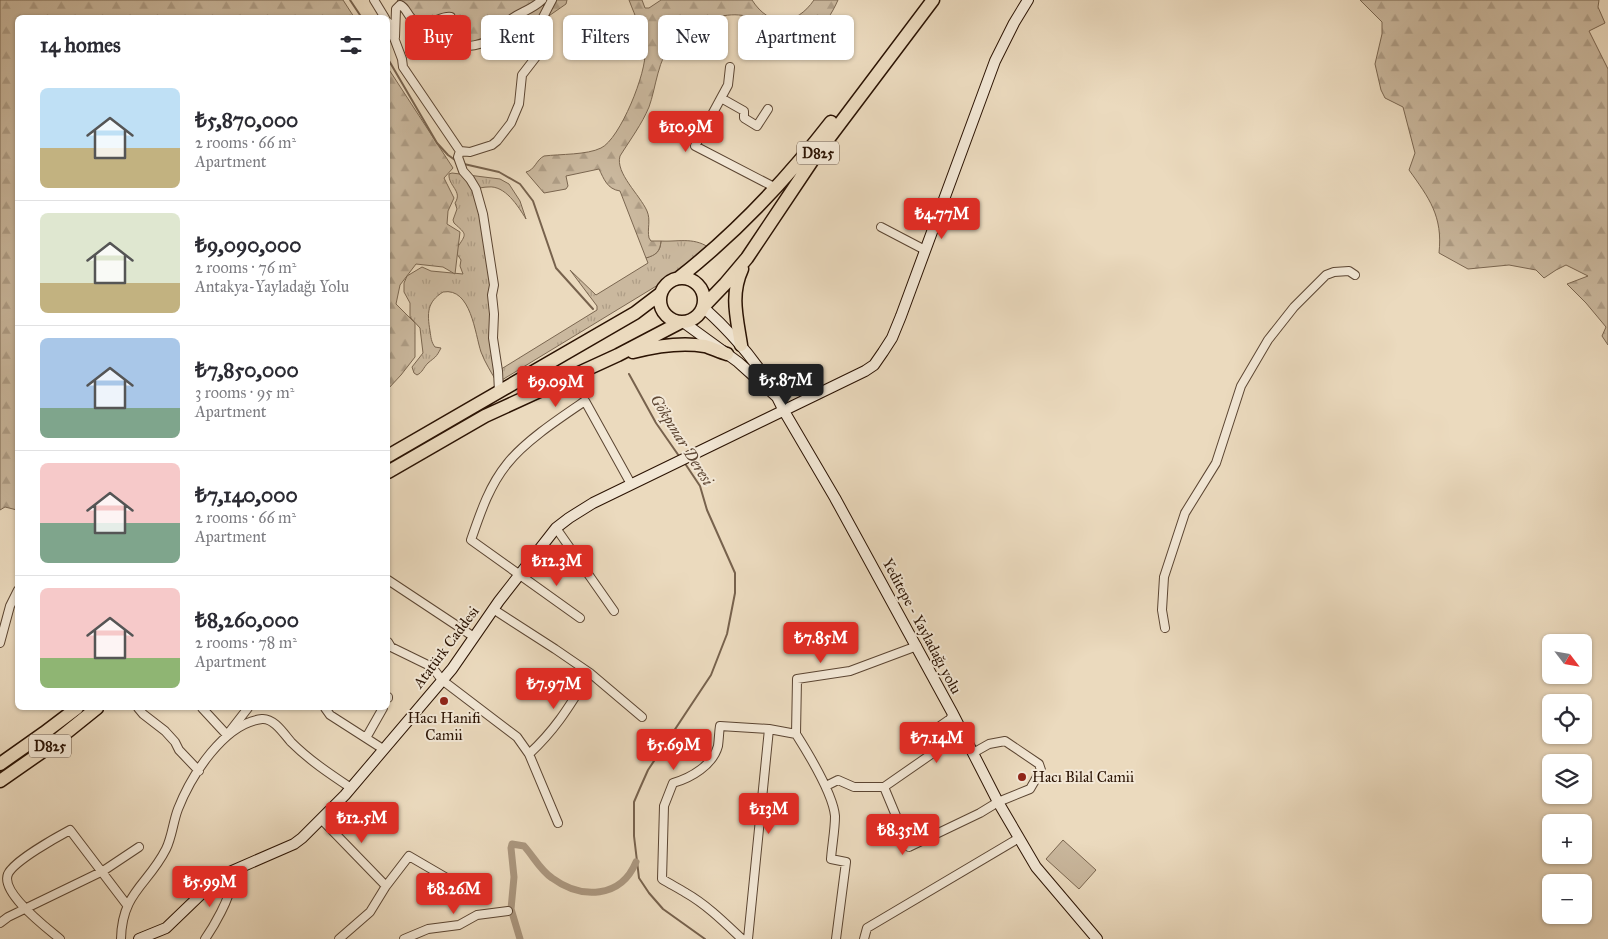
<!DOCTYPE html>
<meta charset="utf-8">
<style>
body{margin:0;font-family:"IM FELL Great Primer",serif;background:#f2f2f3;color:#2b2b33;height:100vh;display:flex;flex-direction:column;font-size:19px;white-space:nowrap}
*{box-sizing:border-box;margin:0}
p{font-size:16px;color:#7c7c81}
.icon{flex:none;width:28px;height:28px;fill:none;stroke:currentColor;stroke-width:2;stroke-linecap:round;stroke-linejoin:round}
.map{position:relative;flex:1;overflow:hidden}
.details{position:absolute;left:15px;top:15px;width:375px;height:695px;display:flex;flex-direction:column;background:#fff;border-radius:8px;box-shadow:0 1px 4px #0004}
.details>*{flex:none}
.top-card{position:absolute;left:405px;top:15px;width:475px;height:45px;display:flex;gap:10px}
.needle{width:32px;rotate:121deg}
.buttons{position:absolute;left:1542px;top:634px;display:grid;gap:10px}
.buttons a{display:grid;place-items:center;width:50px;height:50px;border-radius:8px;background:#fff;box-shadow:0 1px 4px #0004;font-size:25px}
.price{position:absolute;translate:-50% -42px;padding:0 11px;border-radius:5px;background:#d93025;color:#fff;font-size:16px;line-height:32px;filter:drop-shadow(0 1px 2px #0008)}
.price::after{content:'';position:absolute;left:50%;top:30px;width:15px;height:11px;margin-left:-8px;background:inherit;clip-path:polygon(0 0,100% 0,50% 100%)}
.price.selected{background:#222;color:#fff}
ul{padding:0;list-style:none}
li{display:flex;align-items:center;gap:15px;height:125px;padding:0 25px}
li+li{border-top:1px solid #e1e1e2}
li span{display:grid;place-items:center;flex:none;width:140px;height:100px;border-radius:8px;color:#555}
li>.icon{margin-inline-start:auto}
span .icon{width:60px;height:60px;fill:#fffc;stroke-width:1}
li b{font-size:21px}
h2{display:flex;justify-content:space-between;align-items:center;height:60px;padding:0 25px;font-size:21px}
.chip{padding:0 18px;border-radius:8px;background:#fff;box-shadow:0 1px 4px #0004;font-size:18px;line-height:45px}
.chip.selected{background:#d93025;color:#fff}
.map>svg:first-child{display:block}
</style>
<div class="map">
<svg width="1608" height="939" viewBox="0 0 1608 939">
<defs>
<pattern id="grass-tufts" width="24" height="20" patternUnits="userSpaceOnUse" patternTransform="scale(1.25)"><rect width="24" height="20" fill="#cab89e"/><path d="M3 7l-1-3M5 7V3M7 7l1-3M15 17l-1-3M17 17v-4M19 17l1-3" fill="none" stroke="#ae9d86"/></pattern>
<pattern id="forest-firs" width="22" height="20" patternUnits="userSpaceOnUse" patternTransform="scale(1.25)"><rect width="22" height="20" fill="#cab89e"/><path d="M5 1l3.5 6h-7zM16 11l3.5 6h-7z" fill="#ae9d86"/></pattern>
</defs>
<rect width="100%" height="100%" fill="#ebdabe"/>
<filter id="stains"><feTurbulence type="fractalNoise" baseFrequency=".004" numOctaves="4"/><feColorMatrix values="0 0 0 0 .2 0 0 0 0 .09 0 0 0 0 .02 0 0 0 .5 -.17"/></filter>
<radialGradient id="worn" r=".72"><stop offset=".6" stop-color="#630" stop-opacity="0"/><stop offset="1" stop-color="#630" stop-opacity=".3"/></radialGradient>
<!-- grass -->
<path fill="url(#grass-tufts)" stroke="#7a6650" d="M452,173L500,179L509,184L520,201L526,219C518,206 505,185 488,187C484,187 480,188 476,189L486,223L498,371L597,310V306L570,270L596,295L648,263L646,258C656,254 660,253 661,241C677,242 693,237 708,247L658,285L497,383C492,373 485,363 481,352C475,334 471,287 443,292C427,302 427,313 430,331C431,337 431,342 435,347L441,348C436,358 435,357 428,363C423,368 423,372 417,375L414,373L412,367L423,353L420,328L410,317V303L404,292V283L407,276L422,267L431,271L463,274L460,266L461,260L457,254V248C467,233 467,235 454,223L453,220L457,209L455,203C463,191 448,186 449,174Z"/>
<!-- forest -->
<path fill="url(#forest-firs)" stroke="#7a6650" d="M0,0H343L354,17L18,18L17,510L5,507L0,510Z
M397,0H567L566,4L530,29L528,27L510,36L502,27L483,43L452,42V18L422,23Z
M629,0H642L645,8H649L661,0H752C770,28 796,26 814,0H838C826,27 806,51 774,34C766,30 756,20 749,17C731,11 709,18 694,27C687,32 678,37 673,43C658,57 656,88 649,107C642,124 630,140 620,156C615,173 640,195 647,211C651,220 647,229 649,238L651,241H661C660,252 656,255 646,258L620,191C607,189 604,179 599,169L566,176L568,186L566,189L544,193L526,172C535,170 536,160 544,156C560,154 587,155 601,148C620,139 647,72 645,51C644,34 635,16 629,0Z
M1360,0H1599L1598,7L1605,23L1589,31L1608,69V345L1602,336L1606,327L1586,303L1567,284L1588,276L1566,265L1556,270L1544,278L1536,270L1509,265L1468,269L1439,253C1443,216 1429,198 1409,170L1415,153L1403,107L1385,98L1381,90L1375,64L1382,34V22Z
M388,68L453,168L444,178L454,198L448,211L447,224L460,232L455,274L443,267L416,264L400,285L396,304L415,323V357L401,375L388,389Z"/>
<!-- pitch -->
<path fill="#cab89e" stroke="#7a6650" d="M1063,840L1096,870L1079,889L1046,859Z"/>
<g fill="none" stroke-linecap="round" stroke-linejoin="round">
<!-- stream -->
<path stroke="#77624d" stroke-width="2" d="M350,0L362,18
M388,59L437,143L448,155L455,160
M464,164L499,172L520,184L533,201L556,268L593,309
M629,374L656,423L679,456
M684,462L700,486L707,510L735,573V593L727,634L711,675L648,770L640,788L634,802V836L639,878L649,893L663,909L705,939"/>
<!-- canal -->
<path stroke="#aa967e" stroke-width="7" d="M520,939L511,909L514,877L511,848L512,844L524,846C534,857 540,870 552,878C582,900 621,898 636,862"/>
<defs>
<path id="minor" d="M374,0L385,18
M388,22L402,59L403,67L460,151L458,157L463,171L470,179L476,189L483,214L494,285L492,295L494,314L493,338L498,371L499,392
M395,37L396,9L400,5C408,8 407,20 420,23C432,26 441,15 451,17L452,20C439,50 471,50 490,40C497,36 500,28 506,23C516,13 531,11 542,0
M730,67L728,85L695,146L776,188
M721,98L744,111V118L757,126L768,109
M460,151L470,152L492,145L497,141L511,123L519,104L522,75L539,53L542,19L552,0
M881,227L925,250
M556,528L614,611
M388,580L474,637
M493,609L555,649L590,673L642,717
M580,618L471,540C480,514 489,486 507,464C525,441 560,418 585,401L631,484
M1165,628L1162,610L1164,577L1185,513L1216,463L1241,386L1268,340L1294,307L1326,275L1334,272L1349,271L1355,275
M388,642L391,647L432,667L442,680L517,737L529,754L558,823
M0,643L10,606L18,590
M388,698V697
M138,708L143,714L165,731L175,742L179,750L199,771
M202,708L227,735L248,708
M325,708L330,715L383,749
M796,734L797,679L850,671L917,646
M366,738L383,708
M529,754C557,728 570,705 590,673
M826,786L838,780L854,787H884L909,847L980,813L998,802L1030,789L1041,770L1039,764L1005,741L989,744L973,753
M884,787L933,753L942,743L937,728L950,719L953,714
M321,819L386,886
M0,923L8,917L103,871L139,847
M60,939C47,928 0,893 8,874C14,861 57,837 70,830L127,905
M121,939C122,892 148,885 166,849C172,837 173,822 178,809C191,776 224,723 262,719C274,718 284,734 291,742C309,760 330,774 351,788
M205,939C212,929 232,896 230,884C230,880 228,877 225,874
M339,939L370,912L386,886L409,856L469,891
M404,939L428,929L459,925L477,915L508,911
M742,939C725,923 707,905 686,893C678,888 670,884 662,879L664,806L673,783C691,778 713,765 718,746C719,739 719,732 720,726L769,729L796,734C808,753 833,794 835,816C835,830 832,845 831,859L846,862L836,939
M748,939L769,729
M864,939L867,928L1019,838"/>
<path id="secondary" d="M683,322L738,362L777,397C758,363 732,333 703,307
M777,397L784,411L835,498L953,714L998,802L1036,867L1097,939
M139,939L166,928L218,878L225,874L294,844L302,838L345,795L452,669L499,601L556,528L569,518L593,503L865,371L874,365L883,352L892,338L901,316L995,61L1014,23L1028,0"/>
<path id="trunk" d="M680,277C737,232 786,180 831,122
M660 300a22 22 0 1 1 44 0a22 22 0 1 1-44 0Z
M703,307L725,284L747,258L814,158L933,0
M741,345C737,318 730,295 742,269
M633,352C656,346 681,342 705,346C712,348 720,352 727,354
M388,456L635,313L660,294
M388,472L485,416L618,355L681,322
M0,764L44,733L77,708
M0,781L46,749L97,708"/>
</defs>
<!-- minor casing -->
<use href="#minor" stroke="#5b4532" stroke-width="10"/>
<!-- secondary casing -->
<use href="#secondary" stroke="#2b1303" stroke-width="12"/>
<!-- trunk casing -->
<use href="#trunk" stroke="#2b1303" stroke-width="15"/>
<!-- minor -->
<use href="#minor" stroke="#f2e7d5" stroke-width="8"/>
<!-- secondary -->
<use href="#secondary" stroke="#f2e7d5" stroke-width="10"/>
<!-- trunk -->
<use href="#trunk" stroke="#ebdabe" stroke-width="12"/>
</g>
<!-- markers -->
<g fill="#8f2418" stroke="#f2e7d5" stroke-width="2">
<circle cx="444" cy="701" r="5"/>
<circle cx="1022" cy="777" r="5"/>
</g>
<g text-anchor="middle" dominant-baseline="central" stroke-width="4" stroke-linejoin="round" paint-order="stroke">
<!-- shield labels -->
<g fill="#f2e7d5" stroke="#675342" stroke-width="1">
<rect x="797" y="141.5" width="42" height="23" rx="4"/>
<rect x="29" y="734.5" width="42" height="23" rx="4"/>
</g>
<g font-size="14" font-weight="bold" fill="#2b1303">
<text x="818" y="153">D825</text>
<text x="50" y="746">D825</text>
</g>
<!-- street labels -->
<g font-size="15" fill="#2b1303" stroke="#f2e7d5">
<text transform="translate(922 626) rotate(62)">Yeditepe - Yayladağı yolu</text>
<text transform="translate(446 647) rotate(-53)">Atatürk Caddesi</text>
</g>
<!-- poi labels -->
<g font-size="15" fill="#2b1303" stroke="#f2e7d5">
<text x="444" y="718">Hacı Hanifi<tspan x="444" dy="17">Camii</tspan></text>
<text x="1032" y="777" text-anchor="start">Hacı Bilal Camii</text>
</g>
<!-- water labels -->
<g font-size="16" font-style="italic" fill="#5e4734" stroke="#f2e7d5">
<text transform="translate(682 440) rotate(58)">Gökpınar Deresi</text>
</g>
</g>
<rect width="100%" height="100%" filter="url(#stains)"/>
<rect width="100%" height="100%" fill="url(#worn)"/>
</svg>
<div class="buttons">
<a><svg class="needle" viewBox="-14 -14 28 28"><path d="M0-13l5 13h-10z" fill="#e53935"/><path d="M0 13l5-13h-10z" fill="#7c7c81"/></svg></a>
<a><svg class="icon" aria-label="locate" viewBox="0 0 24 24"><circle cx="12" cy="12" r="6"/><path d="M12 2v4M12 18v4M2 12h4M18 12h4"/></svg></a>
<a><svg class="icon" aria-label="layers" viewBox="0 0 24 24"><path d="M12 4l9 5-9 5-9-5zM3 14l9 5 9-5"/></svg></a>
<a>+</a>
<a>−</a>
</div>
<b class="price" style="left:686px;top:153px">₺10.9M</b>
<b class="price" style="left:942px;top:240px">₺4.77M</b>
<b class="price selected" style="left:786px;top:406px">₺5.87M</b>
<b class="price" style="left:556px;top:408px">₺9.09M</b>
<b class="price" style="left:557px;top:587px">₺12.3M</b>
<b class="price" style="left:821px;top:664px">₺7.85M</b>
<b class="price" style="left:554px;top:710px">₺7.97M</b>
<b class="price" style="left:937px;top:764px">₺7.14M</b>
<b class="price" style="left:674px;top:771px">₺5.69M</b>
<b class="price" style="left:769px;top:835px">₺13M</b>
<b class="price" style="left:362px;top:844px">₺12.5M</b>
<b class="price" style="left:903px;top:856px">₺8.35M</b>
<b class="price" style="left:210px;top:908px">₺5.99M</b>
<b class="price" style="left:454px;top:915px">₺8.26M</b>
<div class="top-card">
<a class="chip selected">Buy</a>
<a class="chip">Rent</a>
<a class="chip">Filters</a>
<a class="chip">New</a>
<a class="chip">Apartment</a>
</div>
<section class="details">
<h2>14 homes<svg class="icon" aria-label="filters" viewBox="0 0 24 24"><path d="M4 7h16M4 17h16"/><circle cx="9" cy="7" r="2"/><circle cx="15" cy="17" r="2"/></svg></h2>
<ul>
<li><span style="background:linear-gradient(#bfe0f5 60%,#c2b280 0)"><svg class="icon" aria-label="home" viewBox="0 0 24 24"><path d="M3 11l9-7 9 7M6 9v11h12V9"/></svg></span><div><b>₺5,870,000</b><p>2 rooms · 66 m²</p><p>Apartment</p></div></li>
<li><span style="background:linear-gradient(#dfe7d0 70%,#c2b280 0)"><svg class="icon" aria-label="home" viewBox="0 0 24 24"><path d="M3 11l9-7 9 7M6 9v11h12V9"/></svg></span><div><b>₺9,090,000</b><p>2 rooms · 76 m²</p><p>Antakya-Yayladağı Yolu</p></div></li>
<li><span style="background:linear-gradient(#a9c7e8 70%,#7fa58c 0)"><svg class="icon" aria-label="home" viewBox="0 0 24 24"><path d="M3 11l9-7 9 7M6 9v11h12V9"/></svg></span><div><b>₺7,850,000</b><p>3 rooms · 95 m²</p><p>Apartment</p></div></li>
<li><span style="background:linear-gradient(#f6c9c9 60%,#7fa58c 0)"><svg class="icon" aria-label="home" viewBox="0 0 24 24"><path d="M3 11l9-7 9 7M6 9v11h12V9"/></svg></span><div><b>₺7,140,000</b><p>2 rooms · 66 m²</p><p>Apartment</p></div></li>
<li><span style="background:linear-gradient(#f6c9c9 70%,#8fb573 0)"><svg class="icon" aria-label="home" viewBox="0 0 24 24"><path d="M3 11l9-7 9 7M6 9v11h12V9"/></svg></span><div><b>₺8,260,000</b><p>2 rooms · 78 m²</p><p>Apartment</p></div></li>
</ul>
</section>
</div>
